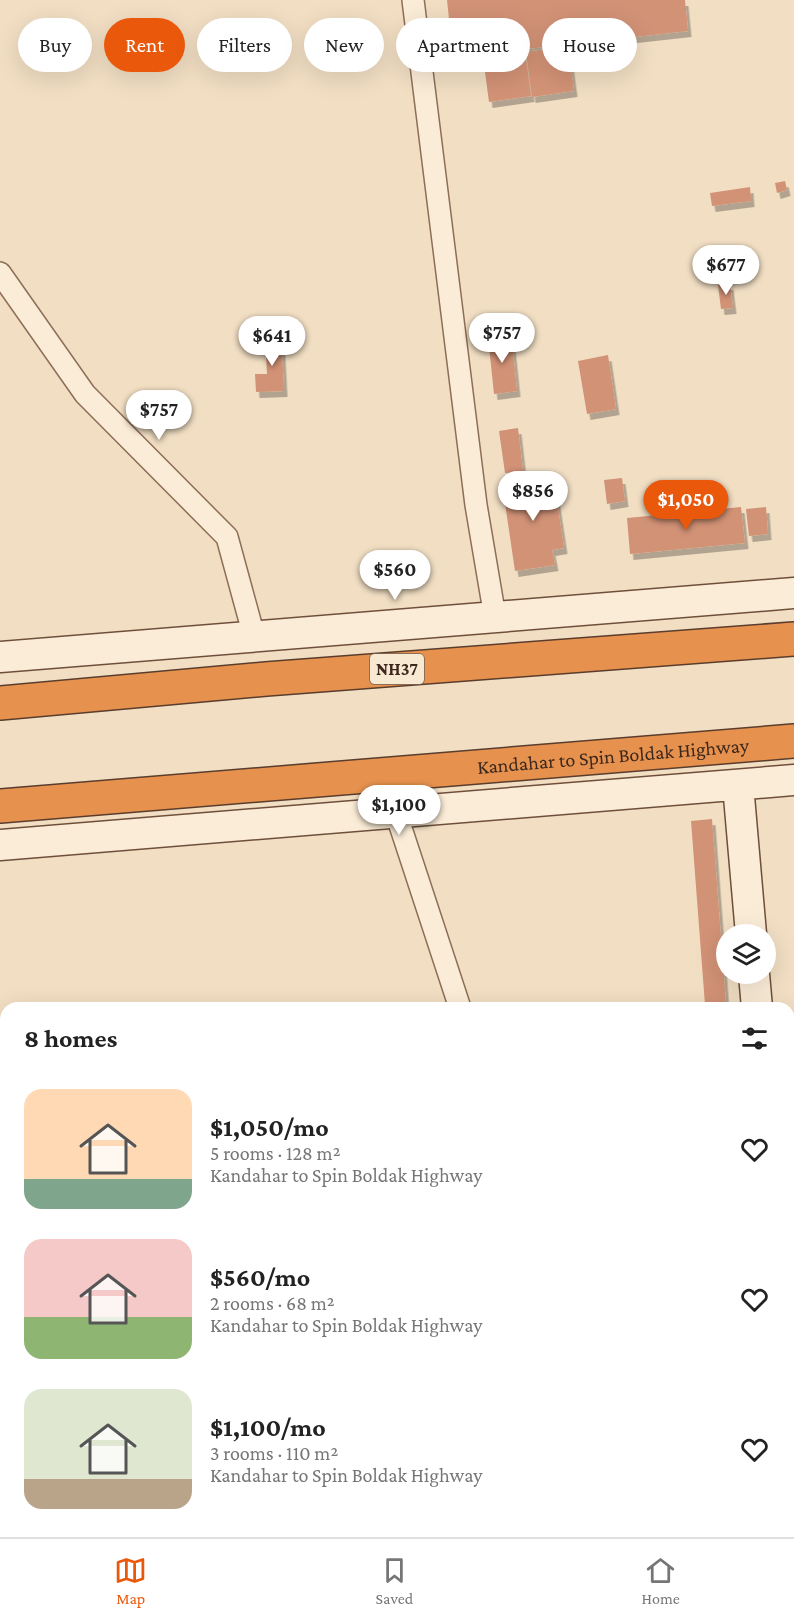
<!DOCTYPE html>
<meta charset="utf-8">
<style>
body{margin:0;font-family:"Crimson Pro",serif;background:#f6f6f6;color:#222;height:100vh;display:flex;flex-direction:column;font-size:22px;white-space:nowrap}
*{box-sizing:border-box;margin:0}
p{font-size:20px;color:#767676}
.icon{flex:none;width:33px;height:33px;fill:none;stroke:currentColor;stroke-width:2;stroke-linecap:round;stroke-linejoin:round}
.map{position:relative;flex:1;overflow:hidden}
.details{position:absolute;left:0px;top:1002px;width:795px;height:536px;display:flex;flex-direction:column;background:#fff;border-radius:18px 18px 0 0;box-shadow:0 6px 24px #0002}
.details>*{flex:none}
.top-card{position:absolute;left:18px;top:18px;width:759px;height:54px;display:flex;gap:12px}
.fabs{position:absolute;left:716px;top:924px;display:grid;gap:12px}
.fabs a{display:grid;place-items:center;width:60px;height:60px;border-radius:50%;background:#fff;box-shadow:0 6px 24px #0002;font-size:30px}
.price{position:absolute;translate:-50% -51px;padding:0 14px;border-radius:21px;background:#fff;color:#222;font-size:20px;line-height:39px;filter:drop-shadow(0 2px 3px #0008)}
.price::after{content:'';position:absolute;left:50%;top:36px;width:18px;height:14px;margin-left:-9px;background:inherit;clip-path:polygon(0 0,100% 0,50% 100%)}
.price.selected{background:#ea580c;color:#fff}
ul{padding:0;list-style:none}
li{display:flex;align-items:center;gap:18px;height:150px;padding:0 24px}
li span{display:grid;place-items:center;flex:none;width:168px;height:120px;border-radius:18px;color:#555}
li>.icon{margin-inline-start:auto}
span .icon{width:72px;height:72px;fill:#fffc;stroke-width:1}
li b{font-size:26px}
h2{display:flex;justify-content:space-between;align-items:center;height:72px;padding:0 24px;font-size:26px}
.pill{padding:0 21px;border-radius:27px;background:#fff;box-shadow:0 6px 24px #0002;font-size:21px;line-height:54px}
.pill.selected{background:#ea580c;color:#fff}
.dock{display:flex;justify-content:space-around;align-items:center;height:84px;border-top:2px solid #e0e0e0;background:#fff;font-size:16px;color:#767676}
.dock a{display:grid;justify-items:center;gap:3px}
.dock .selected{color:#ea580c}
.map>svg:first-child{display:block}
</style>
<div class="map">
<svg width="794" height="1537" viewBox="0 0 794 1537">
<defs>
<filter id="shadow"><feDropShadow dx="3.5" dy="6" stdDeviation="0" flood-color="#0004"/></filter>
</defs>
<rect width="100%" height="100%" fill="#f1dec3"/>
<!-- building -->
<path fill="#d29276" filter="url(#shadow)" d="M447,0H685L688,31L453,57Z
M568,46L574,91L532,97L526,52Z
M525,51L531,96L489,102L483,57Z
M785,181L787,190L777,193L775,183Z
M750,187L751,201L712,206L710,193Z
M730,284L733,308L721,309L718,285Z
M281,334L284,391L256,392L255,374H267L265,335Z
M511,334L517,391L494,394L488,337Z
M608,355L616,409L587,414L578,361Z
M518,428L523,471L505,473L499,431Z
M553,475L564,548L552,550L555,565L515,571L502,483Z
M622,478L625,501L607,504L604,480Z
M741,507L745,543L630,554L627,518Z
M766,507L768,534L749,536L746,509Z
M712,819L726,1004L705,1005L691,821Z"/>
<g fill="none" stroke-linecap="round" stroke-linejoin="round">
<defs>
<path id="street" d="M413,0L476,505L495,617
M0,273L85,394L227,537L254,636
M396,813L460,1008
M0,1316L6,1317
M440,1537V1532"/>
<path id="secondary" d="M0,657L794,593
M738,785L751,934
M0,845L794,780
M754,974L757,1008
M674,1537L675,1532"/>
<g id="highway">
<path d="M0,703L266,679L794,639"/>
<path id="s1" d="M0,806L794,741"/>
</g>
</defs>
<!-- street casing -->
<use href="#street" stroke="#8d6e58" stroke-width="24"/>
<!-- secondary casing -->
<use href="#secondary" stroke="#6f4f3b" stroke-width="33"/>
<!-- highway casing -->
<use href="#highway" stroke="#5a3d2d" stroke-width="36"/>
<!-- street -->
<use href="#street" stroke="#fbecd7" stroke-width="21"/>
<!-- secondary -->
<use href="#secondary" stroke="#fbecd7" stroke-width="30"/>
<!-- highway -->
<use href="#highway" stroke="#e6914e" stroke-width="33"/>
</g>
<g text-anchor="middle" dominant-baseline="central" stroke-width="4.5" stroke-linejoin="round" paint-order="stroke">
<!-- shield labels -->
<rect fill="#f8e9d3" stroke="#746254" stroke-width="1.5" x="370" y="654" width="54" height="30" rx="4.5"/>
<g font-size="18" font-weight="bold" fill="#3c281d">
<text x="397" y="669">NH37</text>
</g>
<!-- street labels -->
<g font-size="20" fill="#3c281d" stroke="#f8e9d3">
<text stroke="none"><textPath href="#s1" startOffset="615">Kandahar to Spin Boldak Highway</textPath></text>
</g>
</g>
</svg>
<div class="fabs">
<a><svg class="icon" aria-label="layers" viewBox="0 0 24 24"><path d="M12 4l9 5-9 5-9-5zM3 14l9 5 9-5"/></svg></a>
</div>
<b class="price" style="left:726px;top:296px">$677</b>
<b class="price" style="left:502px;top:364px">$757</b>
<b class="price" style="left:272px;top:367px">$641</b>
<b class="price" style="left:159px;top:441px">$757</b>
<b class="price" style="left:533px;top:522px">$856</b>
<b class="price selected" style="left:686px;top:531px">$1,050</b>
<b class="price" style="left:395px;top:601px">$560</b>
<b class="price" style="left:399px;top:836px">$1,100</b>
<div class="top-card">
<a class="pill">Buy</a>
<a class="pill selected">Rent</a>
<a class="pill">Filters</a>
<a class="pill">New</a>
<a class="pill">Apartment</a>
<a class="pill">House</a>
</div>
<section class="details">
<h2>8 homes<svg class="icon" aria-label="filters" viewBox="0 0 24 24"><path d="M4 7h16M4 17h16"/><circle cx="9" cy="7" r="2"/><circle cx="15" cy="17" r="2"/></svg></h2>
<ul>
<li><span style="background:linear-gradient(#ffd9b3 75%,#7fa58c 0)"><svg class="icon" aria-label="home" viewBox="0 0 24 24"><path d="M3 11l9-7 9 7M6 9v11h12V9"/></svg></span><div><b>$1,050/mo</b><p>5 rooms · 128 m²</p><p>Kandahar to Spin Boldak Highway</p></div><svg class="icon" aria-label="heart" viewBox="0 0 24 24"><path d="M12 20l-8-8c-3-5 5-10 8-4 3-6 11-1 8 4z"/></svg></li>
<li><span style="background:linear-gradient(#f6c9c9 65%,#8fb573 0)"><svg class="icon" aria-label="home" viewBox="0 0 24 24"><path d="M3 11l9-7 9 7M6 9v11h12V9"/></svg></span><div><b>$560/mo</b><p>2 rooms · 68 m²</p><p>Kandahar to Spin Boldak Highway</p></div><svg class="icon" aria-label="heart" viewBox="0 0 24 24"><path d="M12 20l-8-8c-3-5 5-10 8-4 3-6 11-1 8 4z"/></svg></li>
<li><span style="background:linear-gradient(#dfe7d0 75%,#b9a48a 0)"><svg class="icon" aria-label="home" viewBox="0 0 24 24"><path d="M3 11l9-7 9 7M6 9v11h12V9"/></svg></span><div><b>$1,100/mo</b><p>3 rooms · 110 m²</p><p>Kandahar to Spin Boldak Highway</p></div><svg class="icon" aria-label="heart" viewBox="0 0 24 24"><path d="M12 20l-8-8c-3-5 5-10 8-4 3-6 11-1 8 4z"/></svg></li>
</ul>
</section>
</div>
<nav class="dock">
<a class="selected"><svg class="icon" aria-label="map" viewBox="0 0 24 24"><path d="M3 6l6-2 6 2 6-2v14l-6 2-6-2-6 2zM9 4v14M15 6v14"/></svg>Map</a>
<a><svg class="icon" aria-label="saved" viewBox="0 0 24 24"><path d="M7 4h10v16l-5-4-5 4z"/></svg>Saved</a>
<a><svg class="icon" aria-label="home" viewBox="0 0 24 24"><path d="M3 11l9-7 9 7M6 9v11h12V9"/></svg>Home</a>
</nav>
